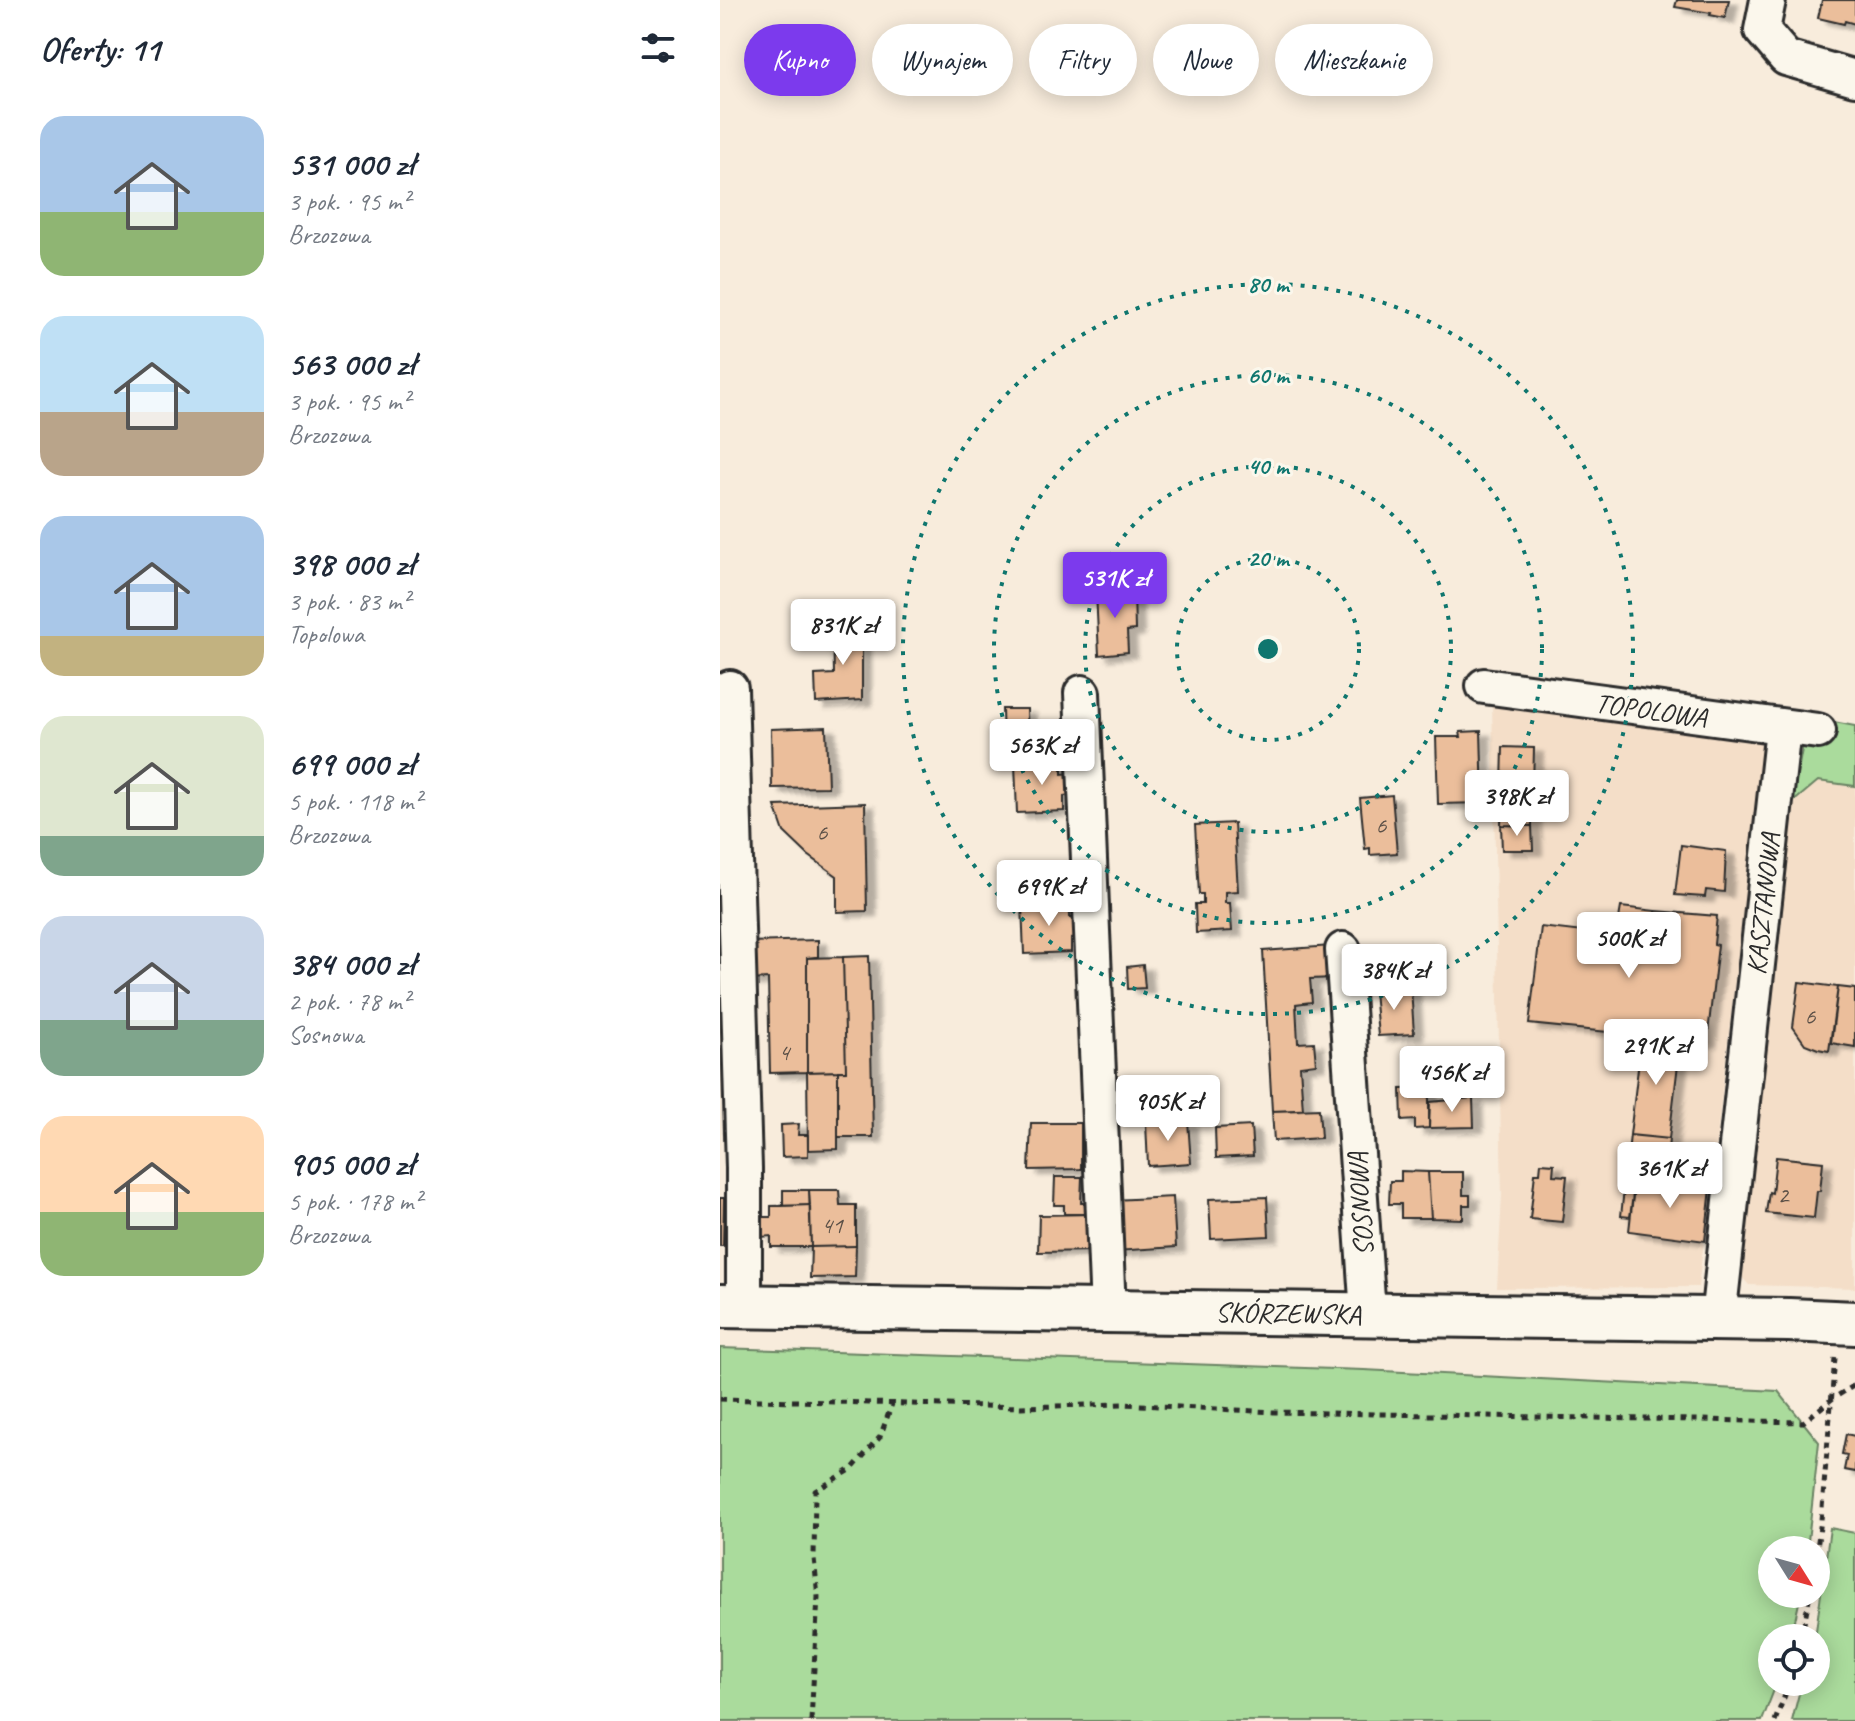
<!DOCTYPE html>
<html lang="pl">
<meta charset="utf-8">
<style>
body{margin:0;font-family:Caveat,sans-serif;background:#f2f2f3;color:#1f2937;height:100vh;display:flex;flex-direction:column;font-size:30px;white-space:nowrap}
*{box-sizing:border-box;margin:0}
p{font-size:26px;color:#747a83}
.icon{flex:none;width:44px;height:44px;fill:none;stroke:currentColor;stroke-width:2;stroke-linecap:round;stroke-linejoin:round}
.map{position:relative;flex:1;overflow:hidden}
.sheet{display:flex;flex-direction:column;background:#fff;width:720px}
.sheet>*{flex:none}
.banner{position:absolute;left:24px;top:24px;width:760px;height:72px;display:flex;gap:16px}
.needle{width:52px;rotate:127deg}
.fabs{position:absolute;left:1038px;top:1536px;display:grid;gap:16px}
.fabs a{display:grid;place-items:center;width:72px;height:72px;border-radius:50%;background:#fff;box-shadow:0 4px 20px #0003;font-size:40px}
.price{position:absolute;translate:-50% -68px;padding:0 18px;border-radius:8px;background:#fff;color:#222;font-size:26px;line-height:52px;filter:drop-shadow(0 2px 4px #0008)}
.price::after{content:'';position:absolute;left:50%;top:48px;width:24px;height:18px;margin-left:-12px;background:inherit;clip-path:polygon(0 0,100% 0,50% 100%)}
.price.on{background:#7c3aed;color:#fff}
ul{padding:0;list-style:none}
li{display:flex;align-items:center;gap:24px;height:200px;padding:0 40px}
li span{display:grid;place-items:center;flex:none;width:224px;height:160px;border-radius:24px;color:#555}
li>.icon{margin-inline-start:auto}
span .icon{width:96px;height:96px;fill:#fffc;stroke-width:1}
li b{font-size:34px}
h2{display:flex;justify-content:space-between;align-items:center;height:96px;padding:0 40px;font-size:34px}
.chip{padding:0 28px;border-radius:36px;background:#fff;box-shadow:0 4px 20px #0003;font-size:28px;line-height:72px}
.chip.on{background:#7c3aed;color:#fff}
main{display:flex;flex:1;min-height:0}
.map>svg:first-child{display:block}
</style>
<main>
<section class="sheet">
<h2>Oferty: 11<svg class="icon" aria-label="filters" viewBox="0 0 24 24"><path d="M4 7h16M4 17h16"/><circle cx="9" cy="7" r="2"/><circle cx="15" cy="17" r="2"/></svg></h2>
<ul>
<li><span style="background:linear-gradient(#a9c7e8 60%,#8fb573 0)"><svg class="icon" aria-label="home" viewBox="0 0 24 24"><path d="M3 11l9-7 9 7M6 9v11h12V9"/></svg></span><div><b>531 000 zł</b><p>3 pok. · 95 m²</p><p>Brzozowa</p></div></li>
<li><span style="background:linear-gradient(#bfe0f5 60%,#b9a48a 0)"><svg class="icon" aria-label="home" viewBox="0 0 24 24"><path d="M3 11l9-7 9 7M6 9v11h12V9"/></svg></span><div><b>563 000 zł</b><p>3 pok. · 95 m²</p><p>Brzozowa</p></div></li>
<li><span style="background:linear-gradient(#a9c7e8 75%,#c2b280 0)"><svg class="icon" aria-label="home" viewBox="0 0 24 24"><path d="M3 11l9-7 9 7M6 9v11h12V9"/></svg></span><div><b>398 000 zł</b><p>3 pok. · 83 m²</p><p>Topolowa</p></div></li>
<li><span style="background:linear-gradient(#dfe7d0 75%,#7fa58c 0)"><svg class="icon" aria-label="home" viewBox="0 0 24 24"><path d="M3 11l9-7 9 7M6 9v11h12V9"/></svg></span><div><b>699 000 zł</b><p>5 pok. · 118 m²</p><p>Brzozowa</p></div></li>
<li><span style="background:linear-gradient(#c9d6e8 65%,#7fa58c 0)"><svg class="icon" aria-label="home" viewBox="0 0 24 24"><path d="M3 11l9-7 9 7M6 9v11h12V9"/></svg></span><div><b>384 000 zł</b><p>2 pok. · 78 m²</p><p>Sosnowa</p></div></li>
<li><span style="background:linear-gradient(#ffd9b3 60%,#8fb573 0)"><svg class="icon" aria-label="home" viewBox="0 0 24 24"><path d="M3 11l9-7 9 7M6 9v11h12V9"/></svg></span><div><b>905 000 zł</b><p>5 pok. · 178 m²</p><p>Brzozowa</p></div></li>
</ul>
</section>
<div class="map">
<svg width="1135" height="1721" viewBox="0 0 1135 1721">
<defs>
<filter id="shadow"><feDropShadow dx="9" dy="5" stdDeviation="2" flood-color="#0004"/></filter>
</defs>
<rect width="100%" height="100%" fill="#f8ecdc"/>
<filter id="ink" filterUnits="userSpaceOnUse"><feTurbulence type="fractalNoise" baseFrequency=".0125" numOctaves="2"/><feDisplacementMap in="SourceGraphic" scale="16" xChannelSelector="R" yChannelSelector="G"/><feConvolveMatrix kernelMatrix="1 2 1 2 8 2 1 2 1" color-interpolation-filters="sRGB"/></filter>
<g filter="url(#ink)">
<!-- built -->
<path fill="#f4dec8" d="M772,703L1043,738L991,1188L978,1287L777,1288L782,1195Z
M1098,781L1135,786V1288L1029,1285L1019,1274L1072,803Z"/>
<!-- green -->
<path fill="#aadb9c" stroke="#6a8364" stroke-width="2" d="M1088,717L1135,726V786L1098,781L1072,803Z
M0,1348L644,1370L1058,1391L1099,1442L1087,1550H1052V1594H1081L1071,1638H1052V1682H1057L1042,1721H0Z
M1110,1528L1135,1533V1721H1072L1082,1682H1096L1095,1638Z"/>
<!-- building -->
<path fill="#ebbe9b" stroke="#2b2b2b" stroke-width="2" filter="url(#shadow)" d="M957,0H1009L1005,18L990,15L991,13L955,7Z
M1102,0H1135V24L1125,21L1124,24L1098,18Z
M414,590L415,630L407,631L408,652L379,655L376,592Z
M142,624V700L96,703L95,675L114,674L113,625Z
M282,709H307L308,745H283Z
M106,727L108,787L52,788L51,729Z
M761,731L763,803L718,804L716,737H741L740,732Z
M783,747L814,748L812,826L781,825Z
M342,762V774L351,773L352,795L344,796V811L297,813L295,764Z
M672,795L677,853L650,855V848L645,849L640,798Z
M145,803L147,911L117,912V876L88,855L64,832L55,806Z
M514,823L518,891L505,892V903H510L512,931L476,933L475,904H483V894H479L475,825Z
M781,825L812,826L813,850H782Z
M961,845L1006,851L1004,892L986,890L985,897L955,895Z
M336,866L339,903L306,905L304,868Z
M349,902L350,918H358L360,938L351,939V952L304,954L302,905Z
M901,907L936,911L930,940L896,936Z
M936,911L997,916L994,944L998,945L987,1042L809,1024L821,927L930,940Z
M98,940V957L87,958V1072L50,1073L48,979L29,980L28,942Z
M611,946L615,978L590,979L592,1002L576,1004L578,1043L594,1042L596,1064L580,1066L583,1110L552,1111L543,951Z
M149,956L153,1137H118V1071H126L123,957Z
M123,957L126,1071L87,1072V958Z
M423,965L425,988L408,989L407,967Z
M1079,982L1118,987L1109,1051L1098,1049L1085,1044L1073,1027Z
M691,987L694,1034L658,1036L654,990Z
M1118,987L1135,989V1047L1111,1043Z
M922,1035L961,1039L949,1139L910,1135Z
M118,1071V1149L88,1150L87,1072Z
M709,1088V1128L695,1129V1120L682,1121L681,1089Z
M753,1098L754,1127L709,1128L710,1102Z
M599,1109L601,1138L554,1141L552,1111Z
M468,1121L471,1163L428,1166L426,1123Z
M311,1123H361V1169L309,1170Z
M79,1124L78,1135H88V1156L62,1157L61,1125Z
M531,1126L533,1156L496,1158L495,1128Z
M910,1135L949,1139L945,1182L915,1179L910,1217L901,1216Z
M1056,1157L1103,1162L1100,1191H1097L1094,1218L1046,1213L1049,1192L1052,1193Z
M821,1163L834,1164L833,1175L847,1176L842,1222L810,1219L815,1173H820Z
M681,1171L708,1172L711,1218H681V1204H669L670,1181H681Z
M708,1172H743V1195H750V1205H743V1219L711,1218Z
M335,1177H362L361,1203H369V1214H344V1205H334Z
M915,1179L991,1188L985,1241L909,1231Z
M63,1190H89L90,1205L63,1206Z
M89,1190H119L120,1205H136V1246L91,1247Z
M453,1197L456,1247L395,1251L393,1200Z
M547,1197L549,1236L491,1239L489,1199Z
M0,1198H4L3,1246H0Z
M90,1205L91,1247H51V1236L41,1237V1217H51V1206Z
M375,1214V1251L318,1252L319,1215Z
M136,1246L135,1277L90,1278L91,1247Z
M1126,1434L1135,1436V1472L1124,1470L1127,1455L1122,1454Z"/>
<g fill="none" stroke-linecap="round" stroke-linejoin="round">
<defs>
<path id="minor" d="M1048,0L1042,30L1066,58L1135,78
M764,686L1098,731
M10,688L24,1168V1307
M362,693L388,1311
M623,950L648,1314
M998,1319L1063,728"/>
<path id="tertiary" d="M0,1306L1069,1320L1135,1323"/>
</defs>
<!-- minor casing -->
<use href="#minor" stroke="#2b2b2b" stroke-width="40"/>
<!-- tertiary casing -->
<use href="#tertiary" stroke="#2b2b2b" stroke-width="48"/>
<!-- path -->
<path stroke="#2b2b2b" stroke-width="5" stroke-dasharray="6 6" stroke-linecap="butt" d="M0,1399L301,1407L402,1404L554,1412L1083,1422L1112,1399L1135,1385
M1096,1555L1101,1520L1115,1358
M1081,1638L1090,1594
M91,1721L98,1597L94,1558L95,1491L132,1469L160,1437L172,1404
M1055,1721L1070,1682"/>
<!-- minor -->
<use href="#minor" stroke="#fbf7ec" stroke-width="34"/>
<!-- tertiary -->
<use href="#tertiary" stroke="#fbf7ec" stroke-width="42"/>
</g>
</g>
<!-- distance rings -->
<g fill="none" stroke="#0f766e" stroke-width="4" stroke-dasharray="4 8">
<circle cx="548" cy="649" r="91"/>
<circle cx="548" cy="649" r="183"/>
<circle cx="548" cy="649" r="274"/>
<circle cx="548" cy="649" r="365"/>
</g>
<g text-anchor="middle" dominant-baseline="central" stroke-width="6" stroke-linejoin="round" paint-order="stroke">
<!-- number labels -->
<g font-size="24" fill="#5b5047">
<text x="661" y="825">6</text>
<text x="102" y="832">6</text>
<text x="1090" y="1016">6</text>
<text x="64" y="1052">4</text>
<text x="1063" y="1195">2</text>
<text x="112" y="1225">41</text>
</g>
<!-- street labels -->
<g font-size="28" fill="#2b2b2b" stroke="#fbf7ec">
<text transform="translate(931 710) rotate(8)">TOPOLOWA</text>
<text transform="translate(1043 904) rotate(-84)">KASZTANOWA</text>
<text transform="translate(640 1204) rotate(-94)">SOSNOWA</text>
<text transform="translate(568 1313) rotate(1)">SKÓRZEWSKA</text>
</g>
</g>
<circle cx="548" cy="649" r="12" fill="#0f766e" stroke="#fbf7ec" stroke-width="4"/>
<g font-size="24" text-anchor="middle" font-weight="bold" fill="#0f766e" stroke="#fbf7ec" stroke-width="6" stroke-linejoin="round" paint-order="stroke">
<text x="548" y="292">80 m</text>
<text x="548" y="383">60 m</text>
<text x="548" y="474">40 m</text>
<text x="548" y="566">20 m</text>
</g>
</svg>
<div class="fabs">
<a><svg class="needle" viewBox="-14 -14 28 28"><path d="M0-13l5 13h-10z" fill="#e53935"/><path d="M0 13l5-13h-10z" fill="#747a83"/></svg></a>
<a><svg class="icon" aria-label="locate" viewBox="0 0 24 24"><circle cx="12" cy="12" r="6"/><path d="M12 2v4M12 18v4M2 12h4M18 12h4"/></svg></a>
</div>
<b class="price on" style="left:395px;top:620px">531K zł</b>
<b class="price" style="left:123px;top:667px">831K zł</b>
<b class="price" style="left:322px;top:787px">563K zł</b>
<b class="price" style="left:797px;top:838px">398K zł</b>
<b class="price" style="left:329px;top:928px">699K zł</b>
<b class="price" style="left:909px;top:980px">500K zł</b>
<b class="price" style="left:674px;top:1012px">384K zł</b>
<b class="price" style="left:936px;top:1087px">291K zł</b>
<b class="price" style="left:732px;top:1114px">456K zł</b>
<b class="price" style="left:448px;top:1143px">905K zł</b>
<b class="price" style="left:950px;top:1210px">361K zł</b>
<div class="banner">
<a class="chip on">Kupno</a>
<a class="chip">Wynajem</a>
<a class="chip">Filtry</a>
<a class="chip">Nowe</a>
<a class="chip">Mieszkanie</a>
</div>
</div>
</main>
